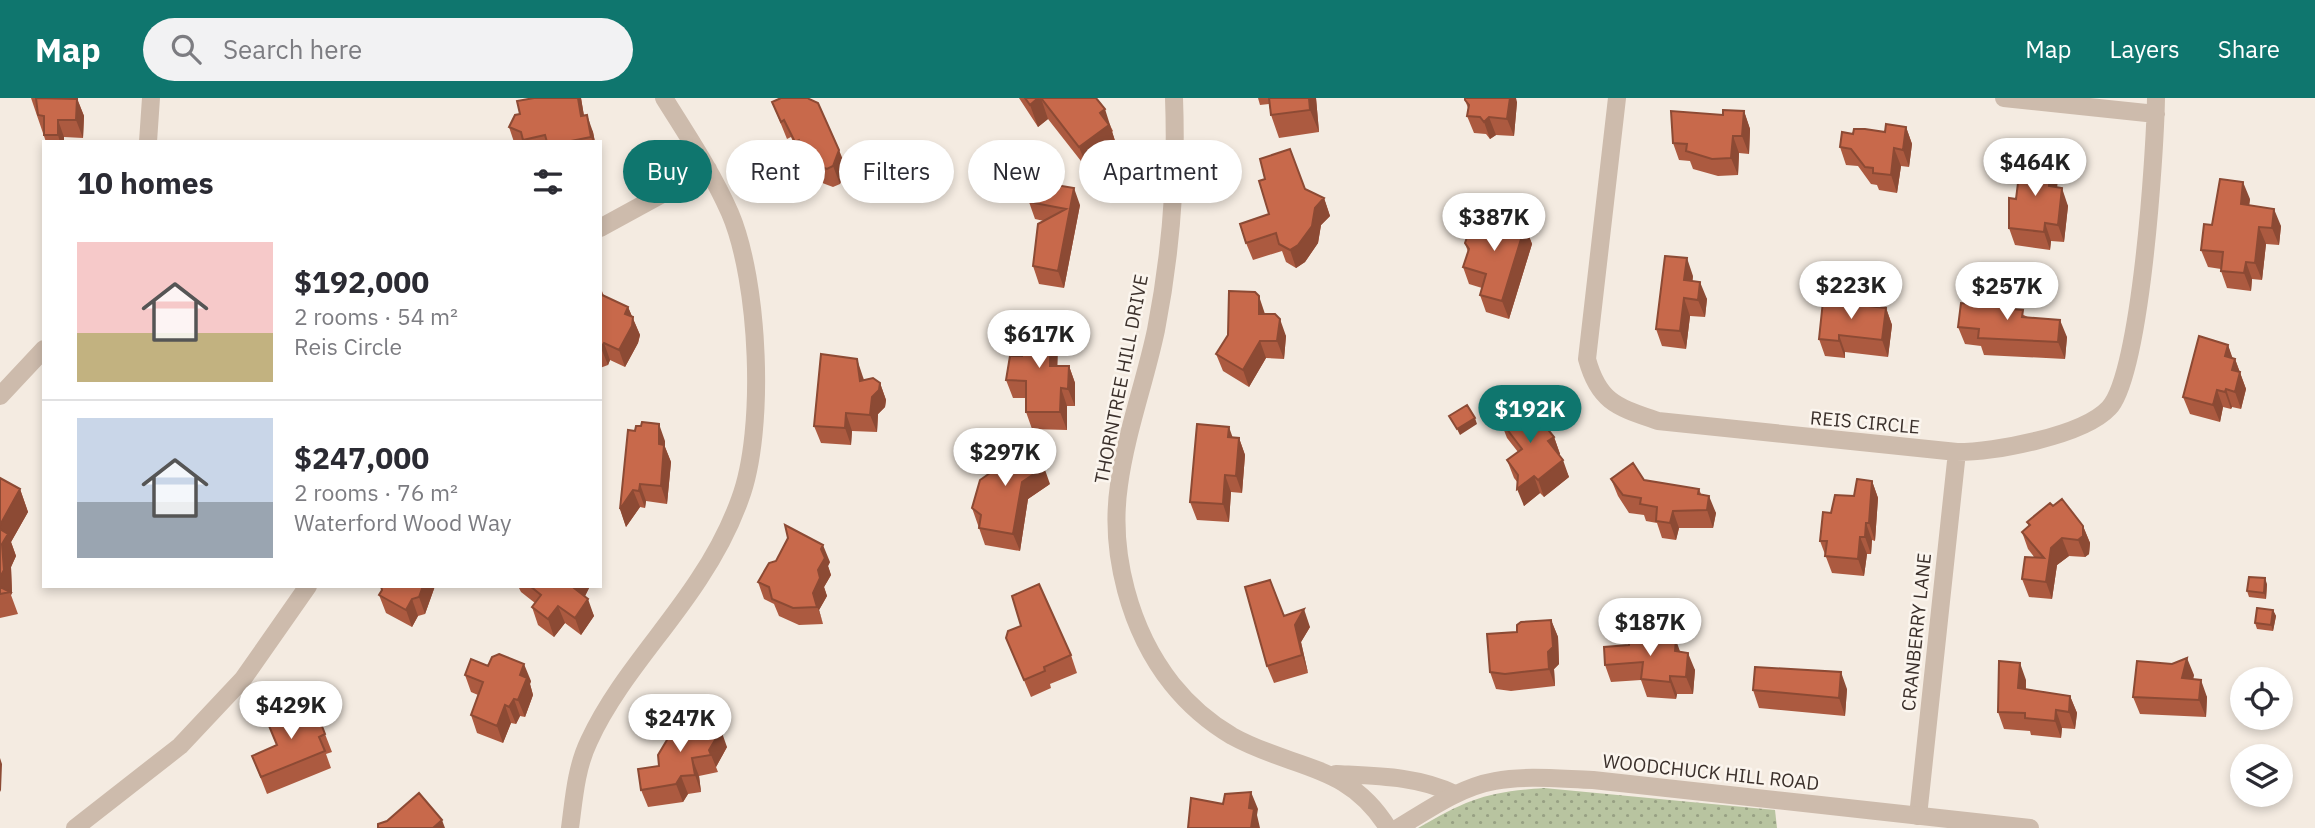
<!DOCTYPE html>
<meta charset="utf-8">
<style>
body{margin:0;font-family:"IBM Plex Sans",sans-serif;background:#f2f2f3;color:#2b2b33;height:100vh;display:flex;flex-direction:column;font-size:26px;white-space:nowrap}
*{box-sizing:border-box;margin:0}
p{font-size:23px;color:#7c7c81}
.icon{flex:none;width:38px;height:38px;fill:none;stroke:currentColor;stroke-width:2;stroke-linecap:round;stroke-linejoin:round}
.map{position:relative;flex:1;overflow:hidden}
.sheet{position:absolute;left:42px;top:42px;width:560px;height:448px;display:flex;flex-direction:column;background:#fff;border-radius:0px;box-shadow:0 4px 10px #0003}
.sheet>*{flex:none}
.hud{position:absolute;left:623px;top:42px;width:665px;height:63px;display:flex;gap:14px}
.controls{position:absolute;left:2230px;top:569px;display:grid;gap:14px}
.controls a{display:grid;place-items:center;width:63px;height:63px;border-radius:50%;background:#fff;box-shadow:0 4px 10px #0003;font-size:35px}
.price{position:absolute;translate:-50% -60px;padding:0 16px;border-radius:24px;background:#fff;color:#222;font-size:23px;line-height:46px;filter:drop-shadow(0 2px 4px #0008)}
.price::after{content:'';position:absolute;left:50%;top:42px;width:21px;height:16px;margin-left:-10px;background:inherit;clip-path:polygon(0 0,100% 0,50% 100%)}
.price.current{background:#0f766e;color:#fff}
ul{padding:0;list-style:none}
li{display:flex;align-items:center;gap:21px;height:175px;padding:0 35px}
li+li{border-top:2px solid #e1e1e2}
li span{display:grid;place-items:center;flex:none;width:196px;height:140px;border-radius:0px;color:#555}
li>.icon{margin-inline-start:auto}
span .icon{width:84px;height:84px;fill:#fffc;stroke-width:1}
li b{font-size:30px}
h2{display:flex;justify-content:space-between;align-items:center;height:84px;padding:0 35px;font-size:30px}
.chip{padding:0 24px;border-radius:32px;background:#fff;box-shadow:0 4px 10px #0003;font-size:24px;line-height:63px}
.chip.current{background:#0f766e;color:#fff}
header{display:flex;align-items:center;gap:42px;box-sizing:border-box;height:98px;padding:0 35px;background:#0f766e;color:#fff}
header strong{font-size:33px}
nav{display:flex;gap:38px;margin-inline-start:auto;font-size:24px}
.search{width:490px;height:63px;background:#f2f2f3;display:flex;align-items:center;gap:18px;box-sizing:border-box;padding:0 24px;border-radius:38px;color:#7c7c81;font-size:26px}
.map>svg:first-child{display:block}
</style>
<header>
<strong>Map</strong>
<div class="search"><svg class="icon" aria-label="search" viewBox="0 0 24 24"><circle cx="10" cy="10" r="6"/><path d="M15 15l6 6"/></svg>Search here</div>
<nav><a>Map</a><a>Layers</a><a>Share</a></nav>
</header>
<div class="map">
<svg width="2315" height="730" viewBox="0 0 2315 730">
<defs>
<pattern id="park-dots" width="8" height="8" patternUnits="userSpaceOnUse" patternTransform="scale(1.75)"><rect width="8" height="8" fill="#b8c4a0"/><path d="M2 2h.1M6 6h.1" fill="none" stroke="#97a083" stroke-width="1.8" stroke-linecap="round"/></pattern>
</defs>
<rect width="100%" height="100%" fill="#f4ebe1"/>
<!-- park -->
<path fill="url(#park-dots)" d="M1544,690L1775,712L1777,730H1418C1468,701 1486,694 1544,690Z"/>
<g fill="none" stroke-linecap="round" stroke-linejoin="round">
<!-- minor -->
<path stroke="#cdbbac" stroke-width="18" d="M1174,0C1177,78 1171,155 1156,232C1145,284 1126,335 1119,387C1109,455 1130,533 1172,586C1188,606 1210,625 1232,638C1293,672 1347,664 1388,730
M1617,0L1587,261C1599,305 1618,309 1658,323L1957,354C1994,354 2083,338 2109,310C2141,276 2155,55 2156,0
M2004,0L2156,16
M148,44L151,0
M600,130L708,71
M0,298L44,251
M1336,676C1377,678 1418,678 1455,696
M1918,718L1957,354
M75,730L180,648L243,581L308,488
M570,730C574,700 576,670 589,643C616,584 664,535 699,481C715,457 730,429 740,401C766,332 759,183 730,115C712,74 687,37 664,0"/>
<!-- tertiary -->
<path stroke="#cdbbac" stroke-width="18" d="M1398,730C1428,712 1460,689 1495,683C1526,677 1561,681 1593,682L2030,730"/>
</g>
<!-- wall -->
<path fill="#ac5a40" d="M31,0H77L84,18L83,40L64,39V44H46Z
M534,0H581L584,18L593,34L595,44H514L509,29Z
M1019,0H1096L1113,33L1112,34L1117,49L1088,72L1048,21L1038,29Z
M1258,0H1316L1319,34L1279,40L1271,17L1269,6L1260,7Z
M1465,2L1517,4L1514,38L1496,37L1490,41L1486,36L1474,35L1467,18L1468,10Z
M772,4L846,69L840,86L833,89L817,83L805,59L801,61L791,39L787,41Z
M1744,13L1750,31L1749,56L1739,55L1738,77L1718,78L1693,71L1690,63L1679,62L1673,45L1723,17Z
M1906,29L1912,46L1909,69L1901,68L1897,95L1879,92L1877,87L1871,86L1858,68L1846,67L1840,49L1885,34Z
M2058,80L2057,90L2068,108L2064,144L2051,143L2050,152L2015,147L2009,130L2016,101L2022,85Z
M1305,91L1324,100L1330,118L1321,127L1318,145L1305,164L1296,170L1286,164L1282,153L1253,162L1246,145Z
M2250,101L2249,107L2281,128L2279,147L2266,146L2262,182L2252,181L2251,193L2227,190L2221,173V171L2208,169L2201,152L2212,127Z
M1029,104L1080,107L1064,190L1039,186L1033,168L1044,123L1035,121Z
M1525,128L1532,146L1509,221L1486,214L1480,197L1482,190L1469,186L1463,169L1468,154L1465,145Z
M1693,178L1692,183L1707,201L1705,219L1690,218L1686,251L1662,248L1656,231Z
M600,188L604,198L628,209L640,237L638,245L625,269L610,262L608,267L600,270Z
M1886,210L1892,227L1888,259L1845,254V260L1825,258L1819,241Z
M2012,211L2067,239L2065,261L1984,257L1981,248L1965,246L1958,229Z
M1265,216L1286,238L1284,261L1266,260L1249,289L1223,273L1216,256Z
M1058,243L1057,268H1069L1075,285V308H1067V332L1032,331L1026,314V300H1013L1006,282L1022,258Z
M2228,247L2232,260L2235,261L2246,291L2241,311L2232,309L2231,311L2223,309L2220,324L2190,316L2183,299Z
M863,279L864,282L880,285L886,302L885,309L878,316L877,334L852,333L851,347L821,345L814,328Z
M1500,322L1554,339L1560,356L1559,357L1569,379L1544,399L1540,395L1524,408L1518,385L1514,380L1507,362L1518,354L1507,340Z
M1233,339L1239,340L1245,357L1242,395L1231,394L1229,424L1197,422L1190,404Z
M665,343V349L671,364L667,406L646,403L645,410L640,409L626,429L620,411Z
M0,380L20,391L28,414L11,444L16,458L11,469L12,495L11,497L18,516L0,520Z
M1611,381L1644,382L1699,391L1701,396L1716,415L1713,430H1679L1676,442L1662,440L1657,425L1646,423L1644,417L1629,415L1618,398Z
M1872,383L1878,400L1875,443L1872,442L1871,456H1867L1864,478L1832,475L1820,443L1831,415L1854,398Z
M1050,386L1028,401L1020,453L985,447L972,410Z
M2053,408L2083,428L2090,445L2089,456L2085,459L2069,458L2057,467L2052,501L2029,499L2022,481L2035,460L2028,451L2022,434L2029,428L2027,424Z
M830,464L828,468L831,477L824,489L827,498L819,512L823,526L799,527L779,518L774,506L764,501L758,484Z
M2267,486L2266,501L2249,499L2247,493Z
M381,488H435L425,516L418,518L412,529L386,515L379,497L382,492Z
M518,488H590L585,498L594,518L581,537L565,525L554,539L538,527L532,509L535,505L521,494Z
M2273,512L2276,518L2273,533L2257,531L2255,525Z
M1284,518L1310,529L1301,544L1308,575L1274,585L1267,568Z
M1551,522L1558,539L1559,566L1554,571L1555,588L1511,593L1496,591L1490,574L1517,534Z
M1006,540L1071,557L1077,575L1050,586L1051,590L1031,599Z
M1680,554L1695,572L1693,596H1677L1676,601L1647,599L1641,582L1611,584L1605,567Z
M465,577L531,583L530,586L533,597L525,619L520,618L516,626L511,625L503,645L477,635L471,617L478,597L471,594Z
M2194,577L2193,581L2207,599L2206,619L2140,616L2133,599Z
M2026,582V591L2070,598L2077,615L2075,631L2062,630L2061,640L2031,637L2030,633L2004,631L1998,614Z
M1847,591L1845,618L1759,610L1753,592Z
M318,618L332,654L326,656L331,670L267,696L252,658L277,647Z
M690,629L727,649L716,669L718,674L699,678L701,694L688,696L683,704L648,709L641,692Z"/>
<!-- shaded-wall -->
<path fill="#8c4a34" d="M578,0H581L587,36L581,18Z
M1038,0H1041L1048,21L1038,29L1030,7Z
M1309,0H1316L1319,34L1310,12Z
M1510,0H1516L1517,4L1514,38L1507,21Z
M77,1L84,18L83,40L76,22Z
M1105,11L1117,49L1088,72L1079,49L1100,15Z
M1744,13L1750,31L1749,56L1742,38Z
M587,17L593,34L595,44H593L591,39Z
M1489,19L1496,37L1490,41L1484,24Z
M58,22L64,39V44H60L58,37Z
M1906,29L1912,46L1909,69L1903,52Z
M1733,38L1739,55L1738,77L1731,60Z
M1894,50L1901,68L1897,95L1891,77Z
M839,52L846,69L840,86L833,68Z
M2052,63L2058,80L2055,106L2049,88Z
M2243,84L2250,101L2247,124L2241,106Z
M1074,90L1080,107L1064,190L1058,173Z
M2062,90L2068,108L2064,144L2058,127Z
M1324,100L1330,118L1321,127L1318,145L1305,164L1296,170L1290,152L1315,110Z
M2274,111L2281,128L2279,147L2272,130Z
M2045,125L2051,143L2050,152L2044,134Z
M1525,128L1532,146L1509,221L1502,203Z
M2259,129L2266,146L2262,182L2255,165Z
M1687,160L1693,178L1691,199L1684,182Z
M2246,164L2252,181L2251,193L2244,175Z
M1700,184L1707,201L1705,219L1698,202Z
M1259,198L1265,216H1259Z
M1684,200L1690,218L1686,251L1680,233Z
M628,209L640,237L638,245L625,269L619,252L625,216Z
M1886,210L1892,227L1888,259L1882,242Z
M1280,221L1286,238L1284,261L1277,243Z
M2060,222L2067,239L2065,261L2058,244Z
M1051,225L1058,243L1057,285L1050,268Z
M1839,237L1845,254V260L1839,243Z
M1260,243L1266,260L1249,289L1243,272Z
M604,245L610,262L608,267L601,250Z
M2228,247L2234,264L2235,261L2246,291L2241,311L2235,294L2225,258Z
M857,261L863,279L866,300L860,283Z
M1069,268L1075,285V308L1068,291Z
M880,285L886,302L885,309L878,316L877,334L870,317L872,299Z
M1061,290L1067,308V332L1060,314Z
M2226,291L2232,309L2231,311L2225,294Z
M2217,292L2223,309L2220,324L2213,307Z
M846,315L852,333L851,347L845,330Z
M1475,320L1477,326L1460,337L1457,331Z
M659,326L665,343V349L671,364L667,406L661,388L659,346Z
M1229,329L1235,346L1228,339Z
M1554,339L1560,356L1555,360L1548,343Z
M1239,340L1245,357L1242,395L1236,378Z
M1563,362L1569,379L1544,399L1538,382Z
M1044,369L1050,386L1028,401L1020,453L1013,436L1022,384Z
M1225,377L1231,394L1229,424L1223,406Z
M1534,378L1540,395L1524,408L1517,391Z
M1872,383L1878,400L1875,443L1869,425Z
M640,386L646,403L645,410L639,393Z
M20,391L28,414L11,444L16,458L11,469L12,495L11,497L10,494L0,496V427Z
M633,392L640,409L626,429L620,411Z
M1709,398L1716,415L1713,430L1707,412Z
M1673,413L1679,430L1676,442L1670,425Z
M1866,425L1872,442L1871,456L1865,439Z
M2083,428L2090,445L2089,456L2085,459L2078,442Z
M1860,439L1867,456L1864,478L1858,461Z
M2062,440L2069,458L2057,467L2052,501L2046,484L2051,450Z
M823,447L830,464L828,468L831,477L824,489L827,498L819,512L823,526L813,495L818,472L821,451Z
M2265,480L2267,486L2266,501L2264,495Z
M423,488H435L425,516L419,499Z
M575,488H590L580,508L574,490Z
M412,501L418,518L412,529L406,512Z
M588,501L594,518L581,537L575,520Z
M558,508L565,525L554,539L548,521Z
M1304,511L1310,529L1301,544L1308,575L1302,557L1295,527Z
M2273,512L2276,518L2273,533L2271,527Z
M1551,522L1558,539L1559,566L1554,571L1555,588L1549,571L1548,554Z
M1676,542L1682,559L1675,553Z
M1688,555L1695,572L1693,596L1686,579Z
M2187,560L2194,577L2189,598L2182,580Z
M2020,565L2026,582L2025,607L2018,590Z
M524,566L531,583L530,586L533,597L525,619L518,602L520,577Z
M1841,574L1847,591L1845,618L1839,600Z
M1670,578L1677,596L1676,601L1670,584Z
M2201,582L2207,599L2206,619L2199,602Z
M2070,598L2077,615L2075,631L2069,614Z
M514,601L520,618L516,626L509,609Z
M505,607L511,625L503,645L497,628Z
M2056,612L2062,630L2061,640L2055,623Z
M721,632L727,649L716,669L709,652Z
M0,660L2,666L1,692L0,694Z
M692,660L699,678L701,694L695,677Z
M681,678L688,696L683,704L676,686Z
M1251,694L1258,711L1257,717L1260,730H1251L1249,710Z
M442,722L445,730H433Z"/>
<!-- building -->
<path fill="#c8694b" stroke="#8c4a34" stroke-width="2" d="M36,0L77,1L76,22H58V37H44V18L38,17Z
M534,0H578L581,18L587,17L591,39L566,44H547L545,37L523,42L521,34L509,29L515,17L520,16L517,3Z
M781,0H808L809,1L818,5L839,52L833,68L827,71L811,65L799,42L795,44L784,22L781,24L772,4Z
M1025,0H1038L1030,7Z
M1041,0H1096L1105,11L1100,15L1109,27L1079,49Z
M1269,0H1309L1310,12L1271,17Z
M1465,0H1510L1507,21L1489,19L1484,24L1480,19L1467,18L1469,7L1465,2Z
M1723,12L1744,13L1742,38H1733L1731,60L1712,61L1686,53L1687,46L1673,45L1671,13L1723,17Z
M1886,26L1906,29L1903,52L1894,50L1891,77L1873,75V70L1865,69L1851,51L1840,49L1842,34L1853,36L1854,31H1865L1885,34Z
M1290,51L1305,91L1324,100L1315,110L1312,128L1298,147L1290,152L1279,146L1276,135L1246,145L1240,126L1269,116L1259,83L1265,81L1260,61Z
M2024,60L2052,63L2049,88L2062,90L2058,127L2045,125L2044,134L2009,130V100L2016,101L2018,85H2022Z
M2220,81L2243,84L2241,106L2274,111L2272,130L2259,129L2255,165L2246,164L2244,175L2221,173L2223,154L2201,152L2204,126L2212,127Z
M1032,83L1074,90L1058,173L1033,168L1038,126L1066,111L1029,104Z
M1480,114L1525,128L1502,203L1480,197L1486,176L1463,169L1469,151L1465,145L1468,136L1474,134Z
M1665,158L1687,160L1684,182L1700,184L1698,202L1684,200L1680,233L1656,231Z
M1229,193L1255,194L1259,198V216H1275L1280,221L1277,243H1260L1243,272L1216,256L1228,237Z
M600,196L628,209L625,216L633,219L632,228L619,252L604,245L600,251Z
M1991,199H2003L2012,211L2023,212L2022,219L2060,222L2058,244L1978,240L1979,231L1958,229L1961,205L1981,207Z
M1823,203L1886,210L1882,242L1839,237V243L1819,241Z
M1024,225H1051L1050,268H1069L1068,291L1061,290L1060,314H1026V283L1006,282L1010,258H1022Z
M2199,238L2228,247L2225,258L2235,261L2232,272L2240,274L2235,294L2226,291L2225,294L2217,292L2213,307L2183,299Z
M821,256L857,261L860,283L873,280L880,285L879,292L872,299L870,317L846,315L845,330L814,328Z
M1525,303L1554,339L1548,343L1563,362L1538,382L1534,378L1517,391L1518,377L1507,362L1522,351L1500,322Z
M1467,307L1475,320L1457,331L1449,318Z
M642,324L659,326V346L664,347L661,388L640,386L639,393L633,392L620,411L628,332L635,333L636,328H641Z
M1197,326L1229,329L1228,339L1239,340L1236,378L1225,377L1223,406L1190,404Z
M1025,341L1044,369L1022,384L1013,436L979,430L981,417L972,410L980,382L990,375L991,365Z
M1633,365L1644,382L1699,391L1698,396L1709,398L1707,412L1673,413L1670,425L1656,423L1657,409L1640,406L1641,400L1623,397L1611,381Z
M0,380L20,391L0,427Z
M1857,381L1872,383L1869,425H1866L1865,439H1860L1858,461L1825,458L1827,443H1820L1823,414L1831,415L1835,397L1854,398Z
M2062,401L2083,428V438L2078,442L2062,440L2051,450L2046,484L2022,481L2025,459L2044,460L2022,434L2030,427L2027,424L2050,405L2053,408Z
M785,427L823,447L821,451L825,460L818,472L820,480L813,495L817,509L793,510L772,501L769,489L758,484L769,465L776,463L788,440Z
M0,431L8,436L2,446L4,472L0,479Z
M2249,479L2265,480L2264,495L2247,493Z
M1270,482L1284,518L1304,511L1295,527L1302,557L1267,568L1245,489Z
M1039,486L1071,557L1044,569L1045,573L1024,582L1006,540L1008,533L1021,528L1012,498Z
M381,488H423L419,499L412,501L406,512L379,497L382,492Z
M530,488H575L574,490L588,501L575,520L558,508L548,521L532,509L541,497Z
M0,489L10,494L0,496Z
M2257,510L2273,512L2271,527L2255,525Z
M1551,522L1553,549L1548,554L1549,571L1505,576L1490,574L1487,536L1517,534V527L1521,524Z
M1629,538L1676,542L1675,553L1688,555L1686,579L1670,578V584L1641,581L1643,564L1605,567L1604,549L1629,547Z
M499,556L524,566L520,577L527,580L518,602L514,601L509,609L505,607L497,628L471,617L483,584L465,577L471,561L488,568L492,559Z
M2187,560L2182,580L2201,582L2199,602L2133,599L2137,563L2172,566Z
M1999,563L2020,565L2018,590L2070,598L2069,614L2056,612L2055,623L2025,620V615L1998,614Z
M1755,569L1841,574L1839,600L1753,592Z
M300,610L318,618L325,636L319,639L325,653L261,679L252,658L277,647L267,623Z
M701,618L721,632L709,652L711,657L692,660L695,677L681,678L676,686L641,692L638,671L659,668L658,657L679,622L690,629Z
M1251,694L1249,710L1254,711L1251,730H1188L1191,700L1223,706L1225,696Z
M419,695L442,722L433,730H378V726L387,723Z"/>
<g text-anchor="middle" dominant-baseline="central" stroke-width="5" stroke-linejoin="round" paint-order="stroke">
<!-- street labels -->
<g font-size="19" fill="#3b302b" stroke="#fbf5ee">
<text transform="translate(1121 281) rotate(-79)">THORNTREE HILL DRIVE</text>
<text transform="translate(1865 324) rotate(5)">REIS CIRCLE</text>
<text transform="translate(1916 534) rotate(-84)">CRANBERRY LANE</text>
<text transform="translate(1711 674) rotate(6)">WOODCHUCK HILL ROAD</text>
</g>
</g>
</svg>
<div class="controls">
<a><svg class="icon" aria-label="locate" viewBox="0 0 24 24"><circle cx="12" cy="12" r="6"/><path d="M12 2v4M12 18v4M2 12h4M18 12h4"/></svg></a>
<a><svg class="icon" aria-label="layers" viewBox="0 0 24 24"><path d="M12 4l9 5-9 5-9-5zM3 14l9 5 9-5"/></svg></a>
</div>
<b class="price" style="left:2035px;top:100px">$464K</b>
<b class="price" style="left:1494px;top:155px">$387K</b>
<b class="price" style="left:1851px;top:223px">$223K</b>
<b class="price" style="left:2007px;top:224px">$257K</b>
<b class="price" style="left:1039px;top:272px">$617K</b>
<b class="price current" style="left:1530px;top:347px">$192K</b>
<b class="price" style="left:1005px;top:390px">$297K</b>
<b class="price" style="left:1650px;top:560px">$187K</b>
<b class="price" style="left:291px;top:643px">$429K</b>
<b class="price" style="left:680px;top:656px">$247K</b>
<div class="hud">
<a class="chip current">Buy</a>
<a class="chip">Rent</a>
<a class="chip">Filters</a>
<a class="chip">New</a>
<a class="chip">Apartment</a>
</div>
<section class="sheet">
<h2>10 homes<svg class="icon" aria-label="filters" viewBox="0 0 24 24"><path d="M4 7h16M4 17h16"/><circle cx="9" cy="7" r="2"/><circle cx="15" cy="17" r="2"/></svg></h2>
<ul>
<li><span style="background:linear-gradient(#f6c9c9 65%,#c2b280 0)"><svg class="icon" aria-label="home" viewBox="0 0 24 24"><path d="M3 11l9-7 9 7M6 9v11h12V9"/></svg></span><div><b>$192,000</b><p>2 rooms · 54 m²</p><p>Reis Circle</p></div></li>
<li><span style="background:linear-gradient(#c9d6e8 60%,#9aa5b1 0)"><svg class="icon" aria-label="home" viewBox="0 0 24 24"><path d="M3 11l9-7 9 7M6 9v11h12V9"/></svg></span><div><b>$247,000</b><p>2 rooms · 76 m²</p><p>Waterford Wood Way</p></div></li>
</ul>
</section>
</div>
